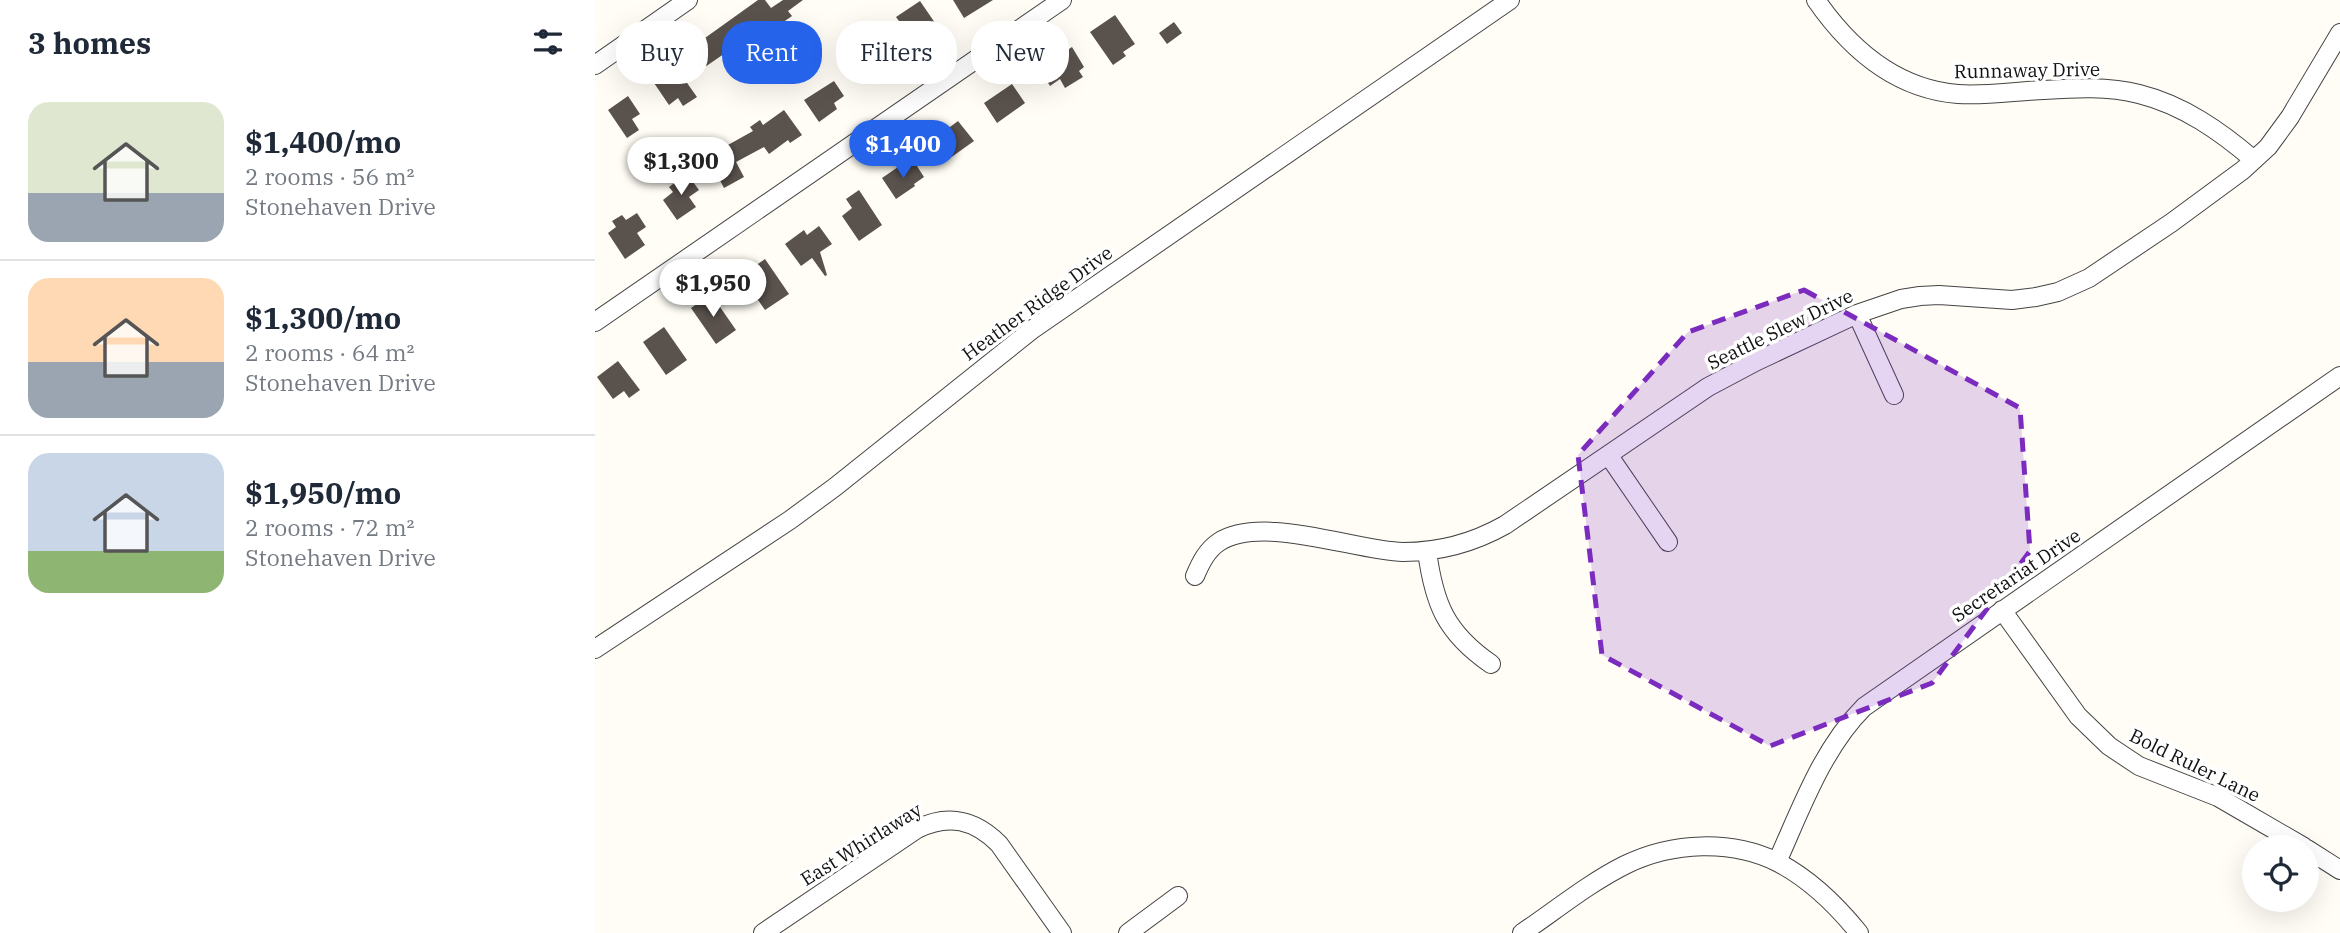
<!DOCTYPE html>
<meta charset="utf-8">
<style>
body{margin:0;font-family:"IBM Plex Serif",serif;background:#f6f6f7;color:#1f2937;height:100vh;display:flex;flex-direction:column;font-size:26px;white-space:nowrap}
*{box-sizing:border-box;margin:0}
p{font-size:23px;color:#747a83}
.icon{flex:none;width:38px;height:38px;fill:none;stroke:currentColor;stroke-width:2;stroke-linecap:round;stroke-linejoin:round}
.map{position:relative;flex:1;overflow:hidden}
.panel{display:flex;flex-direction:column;background:#fff;width:595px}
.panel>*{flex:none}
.hud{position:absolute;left:21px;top:21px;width:665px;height:63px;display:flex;gap:14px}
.controls{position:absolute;left:1647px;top:835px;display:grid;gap:14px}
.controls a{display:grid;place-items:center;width:77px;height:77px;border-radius:50%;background:#fff;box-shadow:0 7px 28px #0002;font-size:35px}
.price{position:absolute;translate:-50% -60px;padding:0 16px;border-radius:24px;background:#fff;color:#222;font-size:23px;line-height:46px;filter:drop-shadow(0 2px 4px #0008)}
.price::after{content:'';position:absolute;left:50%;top:42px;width:21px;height:16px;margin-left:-10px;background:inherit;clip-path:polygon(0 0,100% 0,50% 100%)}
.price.selected{background:#2563eb;color:#fff}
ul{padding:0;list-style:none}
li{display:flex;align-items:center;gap:21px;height:175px;padding:0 28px}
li+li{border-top:2px solid #e0e1e3}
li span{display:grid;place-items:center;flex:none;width:196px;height:140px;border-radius:21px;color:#555}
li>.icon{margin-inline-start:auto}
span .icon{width:84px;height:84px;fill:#fffc;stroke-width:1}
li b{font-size:30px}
h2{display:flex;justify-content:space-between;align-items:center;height:84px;padding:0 28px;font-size:30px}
.tag{padding:0 24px;border-radius:28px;background:#fff;box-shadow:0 7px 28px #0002;font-size:24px;line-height:63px}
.tag.selected{background:#2563eb;color:#fff}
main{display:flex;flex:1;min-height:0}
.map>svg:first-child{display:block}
</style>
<main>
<section class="panel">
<h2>3 homes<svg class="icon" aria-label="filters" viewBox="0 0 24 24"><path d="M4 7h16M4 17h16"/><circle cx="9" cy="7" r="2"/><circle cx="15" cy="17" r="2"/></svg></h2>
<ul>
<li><span style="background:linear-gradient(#dfe7d0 65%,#9aa5b1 0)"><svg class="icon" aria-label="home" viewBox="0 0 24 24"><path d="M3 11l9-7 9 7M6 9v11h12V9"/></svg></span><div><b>$1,400/mo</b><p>2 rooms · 56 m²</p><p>Stonehaven Drive</p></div></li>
<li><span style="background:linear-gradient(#ffd9b3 60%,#9aa5b1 0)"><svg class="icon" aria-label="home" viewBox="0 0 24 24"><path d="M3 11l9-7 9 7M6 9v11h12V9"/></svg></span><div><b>$1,300/mo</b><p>2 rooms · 64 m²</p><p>Stonehaven Drive</p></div></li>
<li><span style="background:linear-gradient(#c9d6e8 70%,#8fb573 0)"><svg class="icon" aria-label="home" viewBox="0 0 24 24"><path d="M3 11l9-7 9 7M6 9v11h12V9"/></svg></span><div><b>$1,950/mo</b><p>2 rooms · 72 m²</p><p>Stonehaven Drive</p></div></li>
</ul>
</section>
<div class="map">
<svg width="1745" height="933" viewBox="0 0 1745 933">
<rect width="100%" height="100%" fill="#fffdf5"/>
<!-- building -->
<path fill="#5a524d" d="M163,0H170L176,8L188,0H208L193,11L197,16L187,23L189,26L169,40L162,31L110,67L96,48Z
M358,0H398L369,18Z
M325,1L349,36L335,46L331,40L322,46L301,17Z
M520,15L540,44L528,52L531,56L518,65L495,32Z
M579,22L587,33L572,44L564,33Z
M291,43L301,59L271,81L262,67L273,60L269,53L279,47L281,50Z
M477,47L489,67L484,71L488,77L470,88L465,79L455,86L447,73L460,65L457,60Z
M75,59L102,97L88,106L83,98L74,105L59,83L70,76L64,67Z
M239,81L249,96L239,103L242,109L224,122L209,100Z
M417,84L430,103L402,123L389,103Z
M33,96L45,114L37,119L44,130L32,138L13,110Z
M189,110L207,135L195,143L193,140L174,154L169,147L141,162L149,177L129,188L117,165L128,158L124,150L158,131L155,127L165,120L168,125Z
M363,121L379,141L351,161L339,147L350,138L347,133Z
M320,163L329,177L319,184L320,186L301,199L287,178L306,165L310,170Z
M92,174L104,190L94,197L101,207L82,220L68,200L78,192L74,187Z
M264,190L287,225L264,241L247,216L257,208L251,199Z
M42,213L51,227L42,233L50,245L30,259L13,233L21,227L17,221L27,215L31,220Z
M224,226L237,244L225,252L232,275L230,276L217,258L206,266L190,244L209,230L212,235Z
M170,259L194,294L170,310L149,280L163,270L160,266Z
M116,294L141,330L121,344L96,308Z
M69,327L92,360L71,375L48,342Z
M23,361L45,390L34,398L29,391L18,399L2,377Z"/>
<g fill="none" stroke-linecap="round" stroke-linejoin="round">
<defs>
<path id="minor" d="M1221,0C1255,49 1300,89 1363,94C1391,96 1421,91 1449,90C1480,88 1513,86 1544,94C1588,105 1625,131 1659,160
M0,65L93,0
M1262,314L1299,395
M0,322L467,0
M1014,456L1073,542
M832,551C839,604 851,633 896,664
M600,576C606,562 612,550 624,542C667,514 761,551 808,552C846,552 878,543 910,525L1113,387L1162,361L1262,314L1306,299L1325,296L1344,295L1417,300L1441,297L1463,292L1494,278L1576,223L1648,170L1673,147L1695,117L1745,33
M1407,610L1483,716L1514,746L1544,766L1623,797L1709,847
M0,649L195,520L240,487L438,329L915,0
M1712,849L1745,870
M1182,862C1206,809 1227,749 1269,707L1745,376
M168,933L322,829C354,813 380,820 404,844L467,933
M533,933L583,896
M927,933C961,910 994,883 1030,865C1077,842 1137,839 1184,863C1214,879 1243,907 1264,933"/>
</defs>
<!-- minor casing -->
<use href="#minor" stroke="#444" stroke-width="20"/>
<!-- minor -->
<use href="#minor" stroke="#fff" stroke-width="18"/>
</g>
<!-- marked area -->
<path fill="#7b2cbf" fill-opacity="0.2" stroke="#7b2cbf" stroke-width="5" stroke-dasharray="14 9" stroke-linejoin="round" d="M1209,290L1425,408L1435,551L1337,683L1175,746L1007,655L983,455L1093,332Z"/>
<g text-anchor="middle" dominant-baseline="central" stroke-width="7" stroke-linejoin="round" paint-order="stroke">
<!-- street labels -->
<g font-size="19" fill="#111" stroke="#fff">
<text transform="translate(1432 70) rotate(-1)">Runnaway Drive</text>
<text transform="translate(442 303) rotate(-36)">Heather Ridge Drive</text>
<text transform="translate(1185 329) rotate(-26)">Seattle Slew Drive</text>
<text transform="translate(1421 575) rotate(-34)">Secretariat Drive</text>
<text transform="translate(1600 765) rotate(26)">Bold Ruler Lane</text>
<text transform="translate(266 844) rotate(-32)">East Whirlaway</text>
</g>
</g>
</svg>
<div class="controls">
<a><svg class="icon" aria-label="locate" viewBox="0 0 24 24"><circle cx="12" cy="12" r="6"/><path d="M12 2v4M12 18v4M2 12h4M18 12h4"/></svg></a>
</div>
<b class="price selected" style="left:308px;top:180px">$1,400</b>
<b class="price" style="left:86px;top:197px">$1,300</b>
<b class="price" style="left:118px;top:319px">$1,950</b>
<div class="hud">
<a class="tag">Buy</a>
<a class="tag selected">Rent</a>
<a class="tag">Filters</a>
<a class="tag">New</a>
</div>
</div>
</main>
